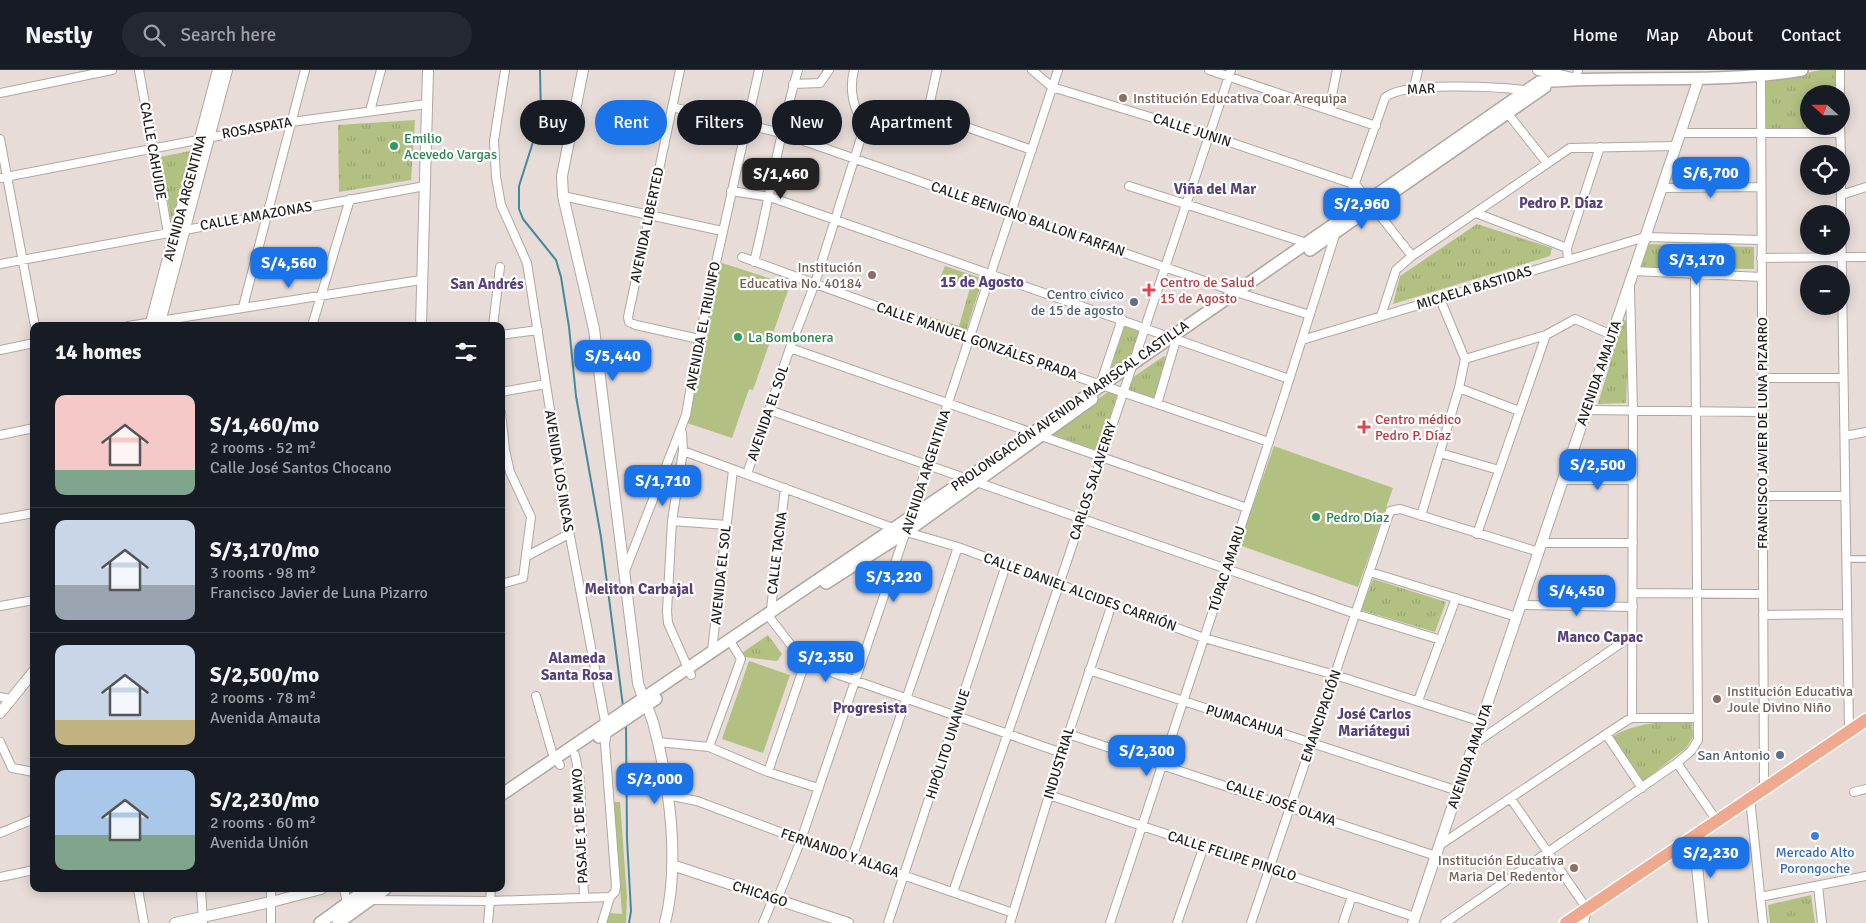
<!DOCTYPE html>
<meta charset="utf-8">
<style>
body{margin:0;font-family:Signika,sans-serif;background:#242831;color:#f1f3f6;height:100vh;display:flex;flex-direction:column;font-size:19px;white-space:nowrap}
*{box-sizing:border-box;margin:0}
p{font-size:16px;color:#9ea1a6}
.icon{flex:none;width:28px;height:28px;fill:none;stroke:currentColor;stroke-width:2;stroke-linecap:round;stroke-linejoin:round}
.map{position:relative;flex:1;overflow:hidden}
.panel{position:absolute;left:30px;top:252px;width:475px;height:570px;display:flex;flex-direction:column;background:#171b24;border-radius:10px;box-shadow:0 2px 12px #0003}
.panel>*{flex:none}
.banner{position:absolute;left:520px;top:30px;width:475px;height:45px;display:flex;gap:10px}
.needle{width:32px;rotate:291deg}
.buttons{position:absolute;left:1800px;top:15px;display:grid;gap:10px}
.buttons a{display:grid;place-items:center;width:50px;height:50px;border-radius:50%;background:#171b24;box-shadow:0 2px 12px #0003;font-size:25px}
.price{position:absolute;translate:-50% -42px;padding:0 11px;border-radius:10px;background:#1a73e8;color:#fff;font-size:16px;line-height:32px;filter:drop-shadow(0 1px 2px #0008)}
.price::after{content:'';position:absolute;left:50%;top:30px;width:15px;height:11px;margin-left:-8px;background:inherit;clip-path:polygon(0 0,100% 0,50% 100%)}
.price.active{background:#222;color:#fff}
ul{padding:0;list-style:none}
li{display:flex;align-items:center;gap:15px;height:125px;padding:0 25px}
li+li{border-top:1px solid #363941}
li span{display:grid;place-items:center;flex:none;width:140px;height:100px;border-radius:10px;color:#555}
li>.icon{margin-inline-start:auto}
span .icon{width:60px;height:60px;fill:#fffc;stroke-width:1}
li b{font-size:21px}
h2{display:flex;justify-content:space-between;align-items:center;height:60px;padding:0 25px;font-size:21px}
.chip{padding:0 18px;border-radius:22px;background:#171b24;box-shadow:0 2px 12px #0003;font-size:18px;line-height:45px}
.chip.active{background:#1a73e8;color:#fff}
header{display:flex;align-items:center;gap:30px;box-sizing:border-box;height:70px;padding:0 25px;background:#171b24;border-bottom:1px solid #363941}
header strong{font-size:24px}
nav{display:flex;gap:28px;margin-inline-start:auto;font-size:18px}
.search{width:350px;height:45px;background:#242831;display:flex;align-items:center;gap:12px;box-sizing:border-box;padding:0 18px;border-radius:28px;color:#9ea1a6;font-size:19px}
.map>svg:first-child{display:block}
</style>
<header>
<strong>Nestly</strong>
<div class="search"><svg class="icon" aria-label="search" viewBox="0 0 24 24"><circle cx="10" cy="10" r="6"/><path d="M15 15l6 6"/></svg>Search here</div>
<nav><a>Home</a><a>Map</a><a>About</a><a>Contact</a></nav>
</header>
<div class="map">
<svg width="1866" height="853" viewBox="0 0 1866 853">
<defs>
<pattern id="park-tufts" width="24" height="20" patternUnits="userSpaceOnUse" patternTransform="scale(1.25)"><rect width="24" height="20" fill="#b2c182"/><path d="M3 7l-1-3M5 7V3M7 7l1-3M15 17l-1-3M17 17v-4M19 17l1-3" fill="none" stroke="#99a570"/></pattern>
</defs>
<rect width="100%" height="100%" fill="#e7dcd7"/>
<!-- grass -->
<path fill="#b2c182" d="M719,192L790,215L753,320L749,319L732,368L687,353Z
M1274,376L1393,418L1358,517L1239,475Z
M749,591L790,605L763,683L722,669Z
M614,732H620L627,827L626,853H607L609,843L622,844Z"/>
<!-- park -->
<path fill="url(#park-tufts)" d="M1820,0H1836V24H1809V56H1836V60L1763,61L1766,12Z
M415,50L411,110L339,122L338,55Z
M195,80L172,156L160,87Z
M1477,154L1552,178L1550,186L1393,234L1400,206Z
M1648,174L1754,177V199L1640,198Z
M945,196L981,208L982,211L964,267L924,253L927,246L959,256L970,218L940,208Z
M1623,250L1629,251L1626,333L1598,334Z
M1124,256L1142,262L1133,290L1113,302L1110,301Z
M1164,286L1169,289L1154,330L1129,321L1132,308Z
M1109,321L1117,325L1099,381L1051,364Z
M1373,509L1446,532L1435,562L1361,540Z
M768,565L782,584L777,591L745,587L742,583Z
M1665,652L1692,653L1693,667L1686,678L1642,712L1612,667C1630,656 1644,654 1665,652Z
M1811,825L1815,853H1770L1768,835Z"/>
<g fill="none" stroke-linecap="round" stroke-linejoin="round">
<!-- stream -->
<path stroke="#458a9a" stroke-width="2" d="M540,0L541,47L519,116V139L523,149L556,190L561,207L569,257L576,326L601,467L623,636
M626,653L627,769L631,841L629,853"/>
<defs>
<path id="pedestrian" d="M1846,489H1866"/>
<path id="minor" d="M139,0L168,163
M505,0L494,71L496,107L501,135L527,193L569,461L607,662L605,673L616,816L615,822L610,827L602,853
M680,0L628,247L629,252L636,255L699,269
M854,0C849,19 853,40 865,55L918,61L925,55L937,0
M1032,0L1052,17L1209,65L1356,115
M1209,0L1376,56
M1840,0V24
M1761,7L1764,719
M1576,9L1578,0
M793,14L820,13L829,0
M1414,18L1418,0
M0,23L112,0
M672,37L781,63L1236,222L1310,245
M1329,40L1337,0
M1505,40L1547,93
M370,41L381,0
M929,44L1032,80
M1840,56L1841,84
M1680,63H1840
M0,69L35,256
M0,108L291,52L427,34
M1356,115L1412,186L1396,200L1381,246
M1129,116L1310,174
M1841,116V144
M1662,118L1761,117
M731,121L770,127L1289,309
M1841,125L1866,117
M563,126L722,161
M1476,143L1567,178
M1841,144L1849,661
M1343,147L1385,28C1400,11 1500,17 1524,20
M1412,186L1570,78L1676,76
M742,187L969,270L1269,372
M1761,188L1866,187
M1568,190L1567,178L1600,77
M754,192C770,128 779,63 798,0
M0,194L425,116
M1634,201L1761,207
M1630,218L1633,341L1632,648
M1440,229L1465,289L1546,265L1575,249L1612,265
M243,237L305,0
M128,256L421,210
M312,256L350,129
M493,256L500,197
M501,265L538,260
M1302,270L1645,167L1761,170
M790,278L1247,438
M0,280L34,273
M1761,308H1843
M1100,315L1122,249
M1459,318L1519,341
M501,322L546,314
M1157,334L1176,270
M769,340L1356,544L1441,570
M1587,340L1761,342
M501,342L505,380L510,402L531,447L523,508L501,514
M682,363L683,381L672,451L667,541L668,553L691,605
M0,365L34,358
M1845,366L1866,362
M683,381L893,458L958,477L1204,568L1335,605L1482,652
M1440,383L1499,400
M747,404L790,278L815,213L865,55
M1563,410H1633
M785,418L770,548L805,593L1062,683
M1763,426H1845
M1421,446L1459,318L1465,289
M910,448L1058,0
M0,449L34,443
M672,451L727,455
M1477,464L1546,265
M1542,473H1633
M527,486L569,464
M625,501L686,345L699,269L759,0
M1370,502L1517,547
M1633,523L1763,524
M1521,535L1633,537
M0,536L34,530
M1763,545L1846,544
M712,580L733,400
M1089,600L1458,721
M536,626L552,682L560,695
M0,627L10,629
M1418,631L1456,528
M1068,664L1436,786
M1606,664L1642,718
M0,672L12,698L34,702
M658,672L709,677L768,702L818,718
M1474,674L1633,565
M709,677L741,589L729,569
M575,685L580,710L584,827
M1677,693L1717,751
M768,702L805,593
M1854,722L1866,719
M667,725L697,731L801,770L1013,843
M1049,725L1415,847
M1750,728L1763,853
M1511,729L1587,839L1584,853
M0,763L34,749
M1440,775L1626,651L1632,648H1698
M852,788L958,477
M0,807L34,800
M1818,816L1822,853
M138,819L144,853
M201,819L203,853
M271,819V853
M344,819L347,833
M953,822L1059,515L1231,0
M1760,827L1866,806
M369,830L490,831L610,827
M777,830L801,770L906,461
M488,853L491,819
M763,853L773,829
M888,853L1006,495
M1010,853L1062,683L1112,534
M1110,853L1283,329L1336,162
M1177,853L1204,776
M1251,853L1390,441L1400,439L1539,482
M1343,853L1352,826
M1445,853L1677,693L1691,681L1698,670L1695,204"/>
<path id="tertiary" d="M583,0L562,106L563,126L594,259L638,613C643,630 652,644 655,660C670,719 680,794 665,853
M1538,0L1572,8
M150,256L218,0
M159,256L227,0
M421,256L428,0
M0,643L34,601
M1696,765L1695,778L1703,853
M672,795L848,853
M175,853L271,832L321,819
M1413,853L1699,8"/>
<path id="secondary" d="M1310,180L1545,17
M826,513L906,462L1092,329
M599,667L656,629
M501,725L965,410L1539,12C1626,4 1715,15 1802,0
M320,853L367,819
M338,853L385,819"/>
<path id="primary" d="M1566,853L1866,650"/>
</defs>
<!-- pedestrian casing -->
<use href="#pedestrian" stroke="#b0a7a1" stroke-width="8"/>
<!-- minor casing -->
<use href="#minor" stroke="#b0a7a1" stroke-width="10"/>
<!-- tertiary casing -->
<use href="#tertiary" stroke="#b0a7a1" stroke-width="12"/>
<!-- secondary casing -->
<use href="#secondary" stroke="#b0a7a1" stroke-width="14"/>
<!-- primary casing -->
<use href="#primary" stroke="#fff" stroke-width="15"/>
<!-- pedestrian -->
<use href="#pedestrian" stroke="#fff" stroke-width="5.5"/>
<!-- minor -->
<use href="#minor" stroke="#fff" stroke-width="8"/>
<!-- tertiary -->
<use href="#tertiary" stroke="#fff" stroke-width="10"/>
<!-- secondary -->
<use href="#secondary" stroke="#fff" stroke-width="11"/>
<!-- primary -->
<use href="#primary" stroke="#eea98e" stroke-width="12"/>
</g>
<!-- markers -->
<g fill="#8d6e63" stroke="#fff" stroke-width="2">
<circle cx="1123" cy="28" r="5"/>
<circle cx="872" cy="205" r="5"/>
<circle cx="1717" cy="629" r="5"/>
<circle cx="1574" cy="798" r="5"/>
</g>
<g fill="#2e9e5b" stroke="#fff" stroke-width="2">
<circle cx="394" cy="76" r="5"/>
<circle cx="738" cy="267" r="5"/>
<circle cx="1316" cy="447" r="5"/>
</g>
<g fill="#e0444e" stroke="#fff" stroke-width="2">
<path d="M1146.5 212.5h5v5h5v5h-5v5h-5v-5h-5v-5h5z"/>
<path d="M1361.5 349.5h5v5h5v5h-5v5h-5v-5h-5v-5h5z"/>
</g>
<g fill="#5c6f8a" stroke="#fff" stroke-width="2">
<circle cx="1134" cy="232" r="5"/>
<circle cx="1780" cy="685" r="5"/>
</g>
<circle fill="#3f7fe0" stroke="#fff" stroke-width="2" cx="1815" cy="766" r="5"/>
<g text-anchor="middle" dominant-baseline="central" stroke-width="4.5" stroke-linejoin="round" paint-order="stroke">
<!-- street labels -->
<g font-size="14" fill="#221e1c" stroke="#fff">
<text transform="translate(1421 19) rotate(-3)">MAR</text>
<text transform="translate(257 58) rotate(-10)">ROSASPATA</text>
<text transform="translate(1192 60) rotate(18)">CALLE JUNIN</text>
<text transform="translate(153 81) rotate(80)">CALLE CAHUIDE</text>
<text transform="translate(185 128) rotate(-75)">AVENIDA ARGENTINA</text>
<text transform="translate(256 146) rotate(-10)">CALLE AMAZONAS</text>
<text transform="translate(1028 149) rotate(19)">CALLE BENIGNO BALLON FARFAN</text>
<text transform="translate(647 155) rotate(-78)">AVENIDA LIBERTED</text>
<text transform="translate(1474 218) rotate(-17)">MICAELA BASTIDAS</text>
<text transform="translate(703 256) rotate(-79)">AVENIDA EL TRIUNFO</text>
<text transform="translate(977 271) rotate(19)">CALLE MANUEL GONZÁLES PRADA</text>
<text transform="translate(1599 303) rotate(-71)">AVENIDA AMAUTA</text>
<text transform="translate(1070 336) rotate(-35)">PROLONGACIÓN AVENIDA MARISCAL CASTILLA</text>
<text transform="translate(768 343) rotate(-71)">AVENIDA EL SOL</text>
<text transform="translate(1762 363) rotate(-90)">FRANCISCO JAVIER DE LUNA PIZARRO</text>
<text transform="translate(559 401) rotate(81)">AVENIDA LOS INCAS</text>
<text transform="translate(926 402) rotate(-72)">AVENIDA ARGENTINA</text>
<text transform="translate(1093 411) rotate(-72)">CARLOS SALAVERRY</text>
<text transform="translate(777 483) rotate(-83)">CALLE TACNA</text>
<text transform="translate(1227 499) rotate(-72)">TÚPAC AMARU</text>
<text transform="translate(721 505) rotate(-84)">AVENIDA EL SOL</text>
<text transform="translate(1080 522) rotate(20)">CALLE DANIEL ALCIDES CARRIÓN</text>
<text transform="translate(1321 646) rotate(-71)">EMANCIPACIÓN</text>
<text transform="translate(1245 651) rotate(17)">PUMACAHUA</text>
<text transform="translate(948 674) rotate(-72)">HIPÓLITO UNANUE</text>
<text transform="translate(1470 686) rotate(-71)">AVENIDA AMAUTA</text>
<text transform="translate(1059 693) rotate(-73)">INDUSTRIAL</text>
<text transform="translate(1281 733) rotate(19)">CALLE JOSÉ OLAYA</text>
<text transform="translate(580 756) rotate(-93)">PASAJE 1 DE MAYO</text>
<text transform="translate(840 783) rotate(19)">FERNANDO Y ALAGA</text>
<text transform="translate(1232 786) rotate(18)">CALLE FELIPE PINGLO</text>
<text transform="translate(760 824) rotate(18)">CHICAGO</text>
</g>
<!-- education labels -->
<g font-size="14" fill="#785e54" stroke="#fff" text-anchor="start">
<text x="1133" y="28">Institución Educativa Coar Arequipa</text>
<text x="862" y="197" text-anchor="end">Institución<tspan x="862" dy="16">Educativa No. 40184</tspan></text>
<text x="1727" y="621">Institución Educativa<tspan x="1727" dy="16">Joule Divino Niño</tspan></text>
<text x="1564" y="790" text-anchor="end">Institución Educativa<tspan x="1564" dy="16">Maria Del Redentor</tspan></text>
</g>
<!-- leisure labels -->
<g font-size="14" fill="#27864d" stroke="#fff" text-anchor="start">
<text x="404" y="68">Emilio<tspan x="404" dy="16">Acevedo Vargas</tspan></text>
<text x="748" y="267">La Bombonera</text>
<text x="1326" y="447">Pedro Díaz</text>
</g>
<!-- health labels -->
<g font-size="14" fill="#be3a42" stroke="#fff" text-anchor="start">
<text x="1160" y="212">Centro de Salud<tspan x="1160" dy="16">15 de Agosto</tspan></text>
<text x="1375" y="349">Centro médico<tspan x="1375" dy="16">Pedro P. Díaz</tspan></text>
</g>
<!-- service labels -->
<g font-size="14" fill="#4e5e75" stroke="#fff" text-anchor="end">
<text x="1124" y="224">Centro cívico<tspan x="1124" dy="16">de 15 de agosto</tspan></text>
<text x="1770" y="685">San Antonio</text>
</g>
<!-- shop labels -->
<g font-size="14" fill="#366cbe" stroke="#fff">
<text x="1815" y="782">Mercado Alto<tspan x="1815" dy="16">Porongoche</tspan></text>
</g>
<!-- neighbourhood labels -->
<g font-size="15" font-weight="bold" fill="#58417d" stroke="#fff">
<text x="1215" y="119">Viña del Mar</text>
<text x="1561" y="133">Pedro P. Díaz</text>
<text x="982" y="212">15 de Agosto</text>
<text x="487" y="214">San Andrés</text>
<text x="639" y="519">Meliton Carbajal</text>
<text x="1600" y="567">Manco Capac</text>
<text x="577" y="588">Alameda<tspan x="577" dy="17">Santa Rosa</tspan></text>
<text x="870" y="638">Progresista</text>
<text x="1374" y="644">José Carlos<tspan x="1374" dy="17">Mariátegui</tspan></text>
</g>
</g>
</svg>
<div class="buttons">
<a><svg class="needle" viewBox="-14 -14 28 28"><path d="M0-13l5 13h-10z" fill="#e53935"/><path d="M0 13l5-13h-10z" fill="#9ea1a6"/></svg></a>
<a><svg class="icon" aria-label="locate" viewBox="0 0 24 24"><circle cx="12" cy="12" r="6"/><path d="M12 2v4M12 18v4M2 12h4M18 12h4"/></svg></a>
<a>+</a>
<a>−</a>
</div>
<b class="price" style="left:1711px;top:129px">S/6,700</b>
<b class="price active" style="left:781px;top:130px">S/1,460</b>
<b class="price" style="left:1362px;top:160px">S/2,960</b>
<b class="price" style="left:1697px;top:216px">S/3,170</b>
<b class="price" style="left:289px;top:219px">S/4,560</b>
<b class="price" style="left:613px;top:312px">S/5,440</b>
<b class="price" style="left:1598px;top:421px">S/2,500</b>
<b class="price" style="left:663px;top:437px">S/1,710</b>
<b class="price" style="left:894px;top:533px">S/3,220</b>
<b class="price" style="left:1577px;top:547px">S/4,450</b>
<b class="price" style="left:826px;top:613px">S/2,350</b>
<b class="price" style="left:1147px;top:707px">S/2,300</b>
<b class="price" style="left:655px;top:735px">S/2,000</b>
<b class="price" style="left:1711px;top:809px">S/2,230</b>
<div class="banner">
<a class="chip">Buy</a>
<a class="chip active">Rent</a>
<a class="chip">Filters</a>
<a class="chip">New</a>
<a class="chip">Apartment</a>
</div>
<section class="panel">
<h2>14 homes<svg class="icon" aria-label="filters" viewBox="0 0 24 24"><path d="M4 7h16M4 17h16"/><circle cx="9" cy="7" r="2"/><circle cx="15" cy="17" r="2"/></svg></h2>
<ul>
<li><span style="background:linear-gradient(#f6c9c9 75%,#7fa58c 0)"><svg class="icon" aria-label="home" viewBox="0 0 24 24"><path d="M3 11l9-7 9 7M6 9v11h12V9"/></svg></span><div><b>S/1,460/mo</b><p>2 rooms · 52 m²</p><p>Calle José Santos Chocano</p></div></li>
<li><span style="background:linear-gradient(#c9d6e8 65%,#9aa5b1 0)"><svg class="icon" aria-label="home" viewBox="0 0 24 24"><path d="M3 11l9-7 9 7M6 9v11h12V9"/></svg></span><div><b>S/3,170/mo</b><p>3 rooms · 98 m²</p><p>Francisco Javier de Luna Pizarro</p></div></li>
<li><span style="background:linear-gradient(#c9d6e8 75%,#c2b280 0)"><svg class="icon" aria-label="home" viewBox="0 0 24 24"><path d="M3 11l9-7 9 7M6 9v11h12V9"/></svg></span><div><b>S/2,500/mo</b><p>2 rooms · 78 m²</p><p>Avenida Amauta</p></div></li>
<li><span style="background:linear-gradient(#a9c7e8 65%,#7fa58c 0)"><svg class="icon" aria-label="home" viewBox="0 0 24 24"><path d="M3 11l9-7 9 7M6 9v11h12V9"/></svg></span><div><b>S/2,230/mo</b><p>2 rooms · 60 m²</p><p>Avenida Unión</p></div></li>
</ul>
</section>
</div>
